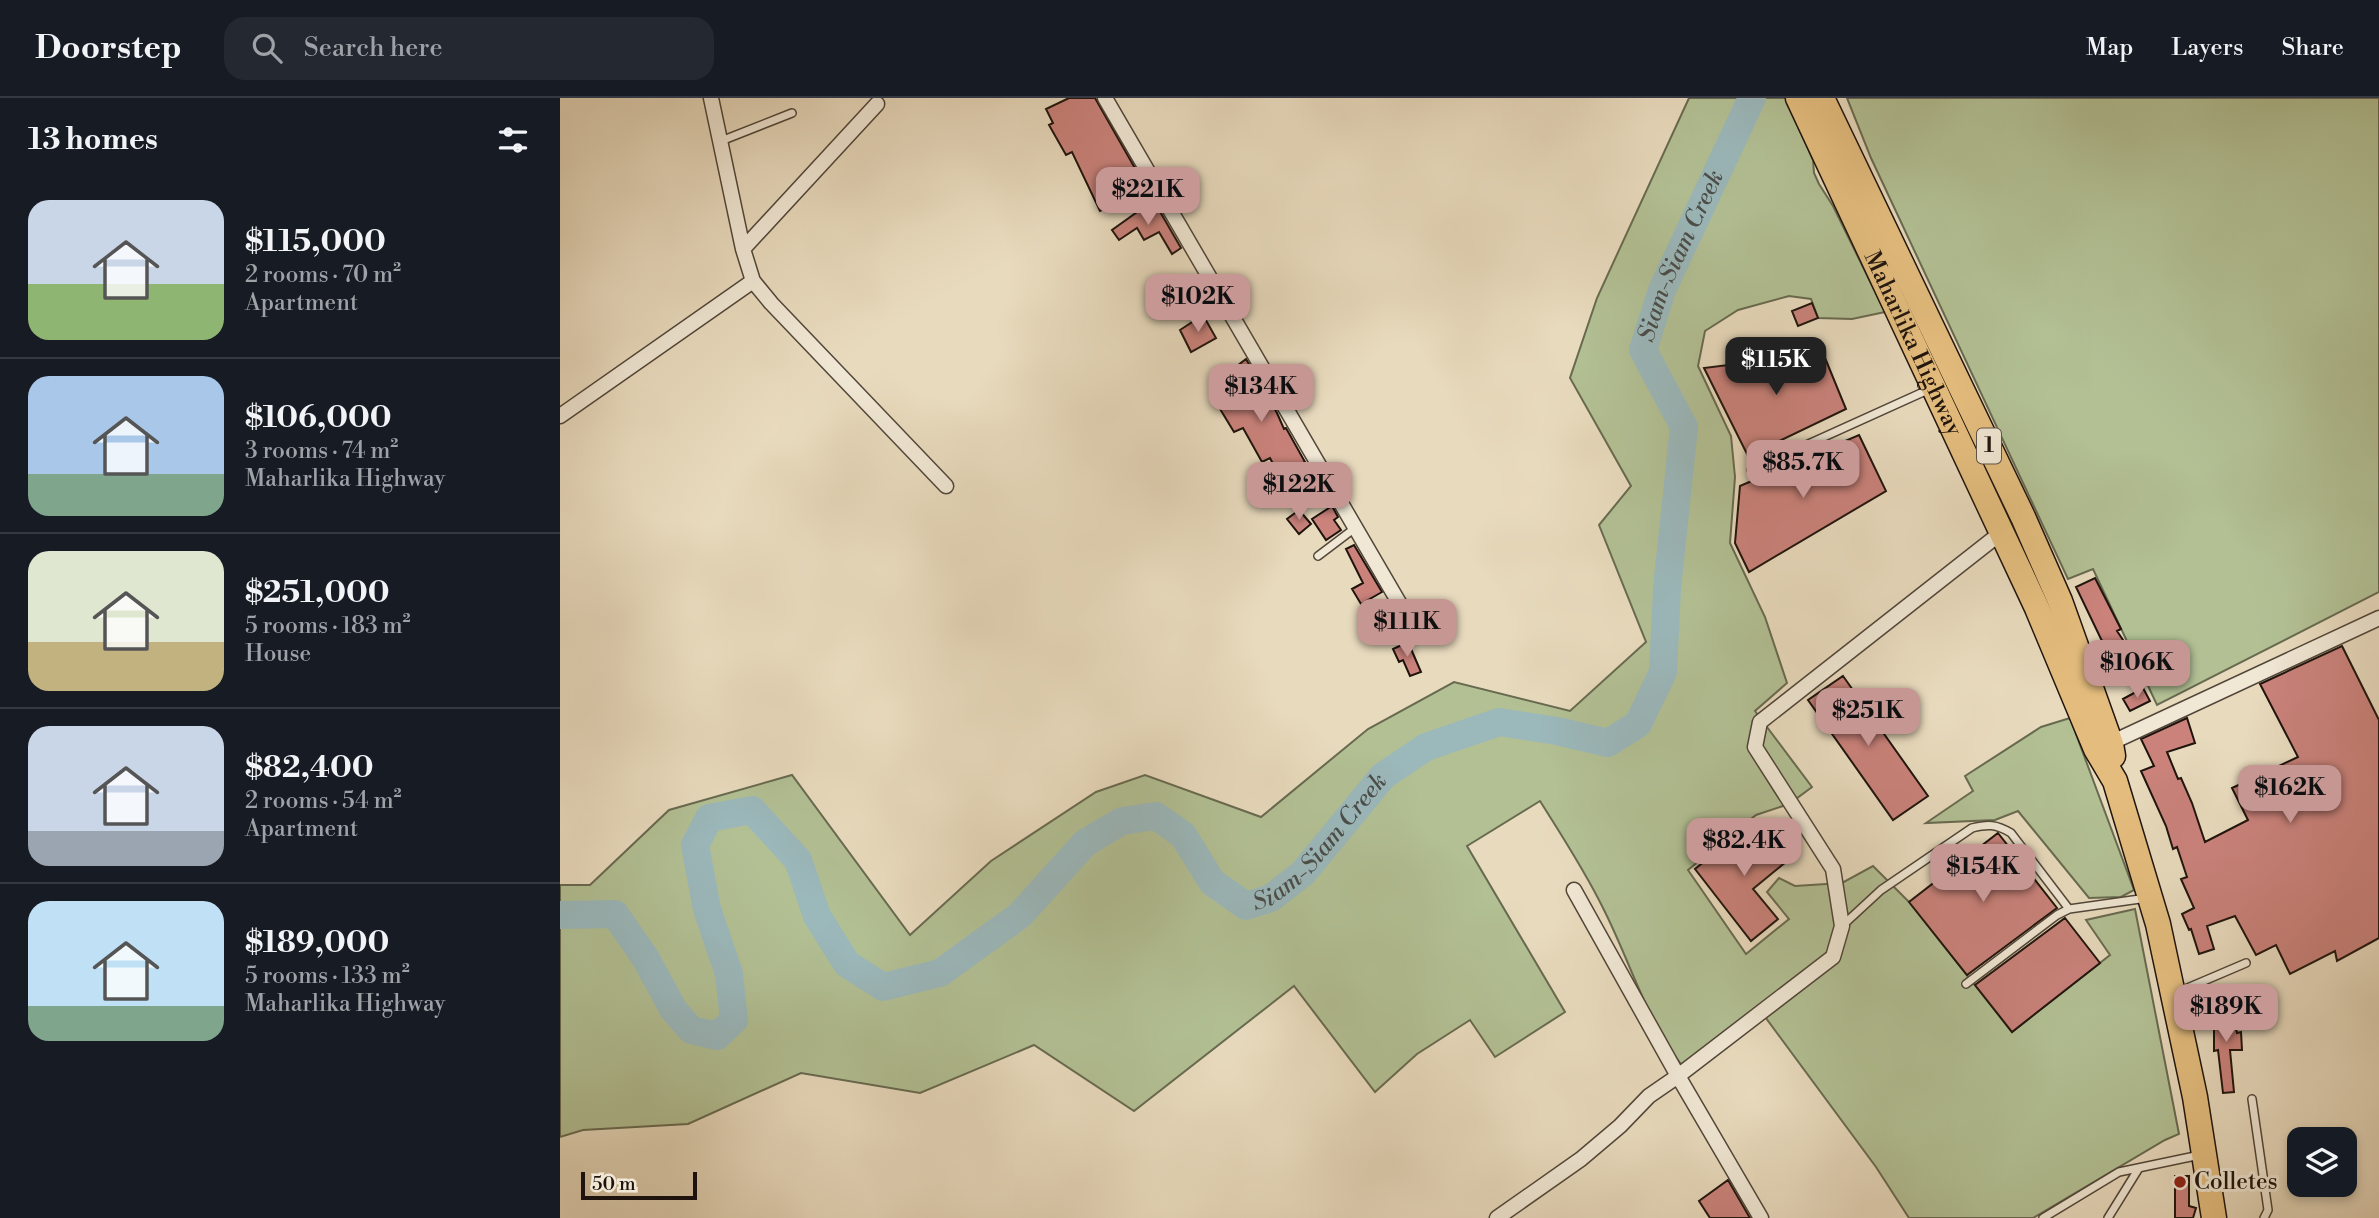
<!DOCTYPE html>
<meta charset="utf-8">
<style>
body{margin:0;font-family:"Libre Bodoni",serif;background:#242831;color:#f1f3f6;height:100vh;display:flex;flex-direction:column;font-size:26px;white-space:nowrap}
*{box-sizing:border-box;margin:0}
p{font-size:23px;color:#9ea1a6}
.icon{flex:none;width:38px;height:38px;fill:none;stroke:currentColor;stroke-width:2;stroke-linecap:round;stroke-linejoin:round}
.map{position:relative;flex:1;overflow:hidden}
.side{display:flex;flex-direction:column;background:#171b24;width:560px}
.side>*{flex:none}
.controls{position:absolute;left:1727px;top:1029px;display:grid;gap:14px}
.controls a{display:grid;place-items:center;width:70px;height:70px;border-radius:14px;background:#171b24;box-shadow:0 4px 10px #0003;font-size:35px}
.scale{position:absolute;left:21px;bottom:18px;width:116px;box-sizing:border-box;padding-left:7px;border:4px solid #1f140d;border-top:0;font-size:19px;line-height:24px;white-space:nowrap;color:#1f140d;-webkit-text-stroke:5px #f0e7d4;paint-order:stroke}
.price{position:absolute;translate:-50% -60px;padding:0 16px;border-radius:14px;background:#c59692;color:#111;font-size:23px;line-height:46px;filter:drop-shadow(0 2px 4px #0008)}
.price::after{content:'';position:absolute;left:50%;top:42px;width:21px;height:16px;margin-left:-10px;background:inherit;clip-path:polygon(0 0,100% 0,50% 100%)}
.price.active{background:#222;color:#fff}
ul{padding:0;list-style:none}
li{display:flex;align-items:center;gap:21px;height:175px;padding:0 28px}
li+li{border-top:2px solid #363941}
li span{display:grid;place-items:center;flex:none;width:196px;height:140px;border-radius:21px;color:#555}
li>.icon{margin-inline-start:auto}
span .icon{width:84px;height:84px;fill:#fffc;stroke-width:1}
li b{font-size:30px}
h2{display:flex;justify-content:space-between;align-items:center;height:84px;padding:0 28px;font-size:30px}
header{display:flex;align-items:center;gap:42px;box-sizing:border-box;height:98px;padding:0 35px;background:#171b24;border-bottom:2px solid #363941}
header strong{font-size:33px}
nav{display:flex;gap:38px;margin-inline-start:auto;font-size:24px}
.search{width:490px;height:63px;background:#242831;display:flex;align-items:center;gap:18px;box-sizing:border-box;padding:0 24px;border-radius:21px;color:#9ea1a6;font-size:26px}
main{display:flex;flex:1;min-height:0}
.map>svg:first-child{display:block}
</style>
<header>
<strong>Doorstep</strong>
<div class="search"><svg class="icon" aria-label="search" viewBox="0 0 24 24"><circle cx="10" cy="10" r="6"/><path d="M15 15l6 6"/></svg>Search here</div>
<nav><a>Map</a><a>Layers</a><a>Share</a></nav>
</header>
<main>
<section class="side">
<h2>13 homes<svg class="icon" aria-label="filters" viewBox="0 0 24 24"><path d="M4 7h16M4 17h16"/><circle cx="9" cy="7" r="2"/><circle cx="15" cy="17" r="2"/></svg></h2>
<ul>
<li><span style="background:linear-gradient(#c9d6e8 60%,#8fb573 0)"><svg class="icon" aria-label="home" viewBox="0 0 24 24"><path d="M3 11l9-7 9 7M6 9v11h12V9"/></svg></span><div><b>$115,000</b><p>2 rooms · 70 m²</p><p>Apartment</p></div></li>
<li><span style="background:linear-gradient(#a9c7e8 70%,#7fa58c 0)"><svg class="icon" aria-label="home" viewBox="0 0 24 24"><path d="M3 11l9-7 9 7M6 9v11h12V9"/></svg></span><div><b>$106,000</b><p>3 rooms · 74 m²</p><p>Maharlika Highway</p></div></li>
<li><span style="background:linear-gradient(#dfe7d0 65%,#c2b280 0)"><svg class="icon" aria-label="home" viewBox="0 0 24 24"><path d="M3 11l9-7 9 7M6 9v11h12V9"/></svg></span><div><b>$251,000</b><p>5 rooms · 183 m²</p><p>House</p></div></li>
<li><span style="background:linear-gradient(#c9d6e8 75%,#9aa5b1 0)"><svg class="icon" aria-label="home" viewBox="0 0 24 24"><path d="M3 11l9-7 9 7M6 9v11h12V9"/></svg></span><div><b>$82,400</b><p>2 rooms · 54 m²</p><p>Apartment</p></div></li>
<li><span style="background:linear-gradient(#bfe0f5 75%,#7fa58c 0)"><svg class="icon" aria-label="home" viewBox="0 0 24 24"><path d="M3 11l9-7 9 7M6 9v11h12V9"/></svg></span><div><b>$189,000</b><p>5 rooms · 133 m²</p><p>Maharlika Highway</p></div></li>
</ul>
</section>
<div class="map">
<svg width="1819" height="1120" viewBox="0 0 1819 1120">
<rect width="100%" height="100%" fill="#e8dabd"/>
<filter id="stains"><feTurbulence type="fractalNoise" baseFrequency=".00286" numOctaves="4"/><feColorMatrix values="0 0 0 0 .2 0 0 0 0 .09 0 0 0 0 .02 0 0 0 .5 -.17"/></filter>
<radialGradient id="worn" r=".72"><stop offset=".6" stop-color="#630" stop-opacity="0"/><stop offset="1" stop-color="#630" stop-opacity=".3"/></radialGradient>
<!-- green -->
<path fill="#b2c094" stroke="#686a50" stroke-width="2" d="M1129,0H1226L1253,62L1254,75L1259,86L1273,108L1325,214L1292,221L1258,220L1251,201L1229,198L1178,212L1145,233L1138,268L1171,338L1175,379L1170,445L1205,519L1227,585L1195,613L1252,689L1229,706L1196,717L1128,772L1186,856L1229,821L1207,794L1219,780L1235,788L1282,785L1313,768L1349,804L1452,934L1550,857L1526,822L1575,811L1619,1036L1605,1042L1473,1120H1349L1316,1069L1200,912L1123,969C1085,920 1071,865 1043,810C1025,773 1002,738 980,703L907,748L1005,914L935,959L910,922L857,956L815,994L734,888L574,1013L474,947L360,995L241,975L128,1026L23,1032L0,1039V787H30L109,712L232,677L350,837L431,763L536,694L585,677L701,719L808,631L894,584L1010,613L1086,544L1039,427L1071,388L1010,280L1037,200Z
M1287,0H1819V494L1597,607L1533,471L1508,481L1311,60Z
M1510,620L1574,792L1561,799L1529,800L1458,713L1435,722L1366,725L1413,693L1405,678L1481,629Z"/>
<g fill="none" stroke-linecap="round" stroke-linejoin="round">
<!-- river -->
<path stroke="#9bb8bb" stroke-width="28" id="s1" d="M0,817L55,816L86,861L113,911L131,932L157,938L174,922L169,876L147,811L135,747L149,720L192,712L238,762L257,818L287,866L323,889L380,875L460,817L525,745L562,723L596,718L623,737L652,784L686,808L711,800L743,775L823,678L866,649L939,624L997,633L1048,645L1078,626L1103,574L1107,490L1124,329L1083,252L1102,192L1192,0"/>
</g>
<!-- building -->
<path fill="#ca827b" stroke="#1f140d" stroke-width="2" d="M509,0H535L576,72L571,75L580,93L540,113L512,54L506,57L489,27L493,25L486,11Z
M595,105L621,150L612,156L599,134L584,142L577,130L559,142L552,132L587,107L588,109Z
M642,185L652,204L642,209L631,191Z
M1252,205L1258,220L1238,228L1232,213Z
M643,217L656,240L631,254L620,232Z
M1263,255L1286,311L1188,358L1144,270Z
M686,261L717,315L724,331L726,330L745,364L719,377L710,360L702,364L683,330L674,334L657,306L693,291L677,268Z
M1299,337L1326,393L1189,474L1175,445L1180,388Z
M772,408L778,419L774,422L781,432L766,442L752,421Z
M739,412L751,426L739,436L727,421Z
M794,447L822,494L801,506L792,491L803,485L786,451Z
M1535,480L1561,531L1557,533L1569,551L1555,560L1541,541L1516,489Z
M852,530L856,541L845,545L841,534Z
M848,544L861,574L850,578L843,562L839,564L833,551Z
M1782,548L1819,622V840L1777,863L1775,853L1730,876L1716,847L1696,857L1675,818L1647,828L1654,851L1639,856L1631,831L1629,832L1622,816L1634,810L1621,781L1627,779L1617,749L1613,751L1606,728L1581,673L1594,668L1581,641L1627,620L1635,645L1607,654L1618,681L1621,680L1632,705L1645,744L1688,722L1672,690L1738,659L1700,586Z
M1283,578L1368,698L1333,722L1248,602Z
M1583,590L1590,603L1570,613L1563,601Z
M1195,723L1227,763L1193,791L1218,821L1191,843L1135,771Z
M1438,735L1497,810L1407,877L1349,804Z
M1505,820L1540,865L1452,934L1415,887Z
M1671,908L1677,935L1681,934L1682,952H1670L1674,994L1663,995L1658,952L1654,953V912Z
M1615,1078H1629V1108L1636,1110L1633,1120H1615Z
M1168,1082L1190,1120H1150L1139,1103Z"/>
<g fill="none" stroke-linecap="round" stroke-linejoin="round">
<defs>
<path id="service" d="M161,43L232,15
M1191,372L1370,291
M758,458L795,430
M1282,828L1321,792L1412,730C1428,726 1436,726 1451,735L1509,811
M1406,886L1497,817L1509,811L1587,800
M1618,894L1686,865
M1692,1001L1708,1112L1704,1120
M1483,1120L1559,1074L1640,1057
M1548,1120L1579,1070"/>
<path id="minor" d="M151,0L183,151L193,183L211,205L386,388
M545,0L845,515
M183,151L317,6
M0,318L193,183
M1544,648L1819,520
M1014,792L1118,978L1201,1120
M937,1120L1021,1061L1060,1028L1089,998L1118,978L1273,859L1282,828L1273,771L1195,649L1200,624L1442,434"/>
<g id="trunk">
<path id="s2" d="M1238,0L1477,510L1536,651L1555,683L1598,826L1635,999L1654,1120"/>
<path d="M1262,0L1463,419L1500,503L1551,646L1553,658"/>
</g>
</defs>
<!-- service casing -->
<use href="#service" stroke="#514639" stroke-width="10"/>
<!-- minor casing -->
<use href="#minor" stroke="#514639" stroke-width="17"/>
<!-- trunk casing -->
<use href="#trunk" stroke="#1f140d" stroke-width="27"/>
<!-- service -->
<use href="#service" stroke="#f0e7d4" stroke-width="7"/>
<!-- minor -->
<use href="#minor" stroke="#f0e7d4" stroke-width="14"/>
<!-- trunk -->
<use href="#trunk" stroke="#e4bd7e" stroke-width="24"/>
</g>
<!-- markers -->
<circle fill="#8f2418" stroke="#f0e7d4" stroke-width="2.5" cx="1620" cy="1084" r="7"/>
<g text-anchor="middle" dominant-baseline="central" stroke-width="6" stroke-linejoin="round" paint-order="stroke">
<!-- shield labels -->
<rect fill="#f0e7d4" stroke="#5e5349" stroke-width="2" x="1417" y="330.5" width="24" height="35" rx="5"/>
<g font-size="21" font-weight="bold" fill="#1f140d">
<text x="1429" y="348">1</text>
</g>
<!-- street labels -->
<g font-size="23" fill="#1f140d" stroke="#f0e7d4">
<text stroke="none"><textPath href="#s2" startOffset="271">Maharlika Highway</textPath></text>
</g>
<!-- poi labels -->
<g font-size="23" fill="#1f140d" stroke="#f0e7d4" text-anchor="start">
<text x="1634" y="1084">Colletes</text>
</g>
<!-- water labels -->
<g font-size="24" font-style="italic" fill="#4a4d4a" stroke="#f0e7d4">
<text stroke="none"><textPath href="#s1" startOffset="2147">Siam-Siam Creek</textPath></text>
<text stroke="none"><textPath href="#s1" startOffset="1286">Siam-Siam Creek</textPath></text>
</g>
</g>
<rect width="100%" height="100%" filter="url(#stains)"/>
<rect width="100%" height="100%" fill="url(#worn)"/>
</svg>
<div class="controls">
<a><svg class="icon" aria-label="layers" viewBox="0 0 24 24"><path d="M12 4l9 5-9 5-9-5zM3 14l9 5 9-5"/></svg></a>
</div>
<div class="scale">50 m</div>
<b class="price" style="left:588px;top:129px">$221K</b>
<b class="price" style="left:638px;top:236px">$102K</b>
<b class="price active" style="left:1216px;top:299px">$115K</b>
<b class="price" style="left:701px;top:326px">$134K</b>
<b class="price" style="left:1243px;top:402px">$85.7K</b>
<b class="price" style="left:739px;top:424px">$122K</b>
<b class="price" style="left:847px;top:561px">$111K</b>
<b class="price" style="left:1577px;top:602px">$106K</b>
<b class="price" style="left:1308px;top:650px">$251K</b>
<b class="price" style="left:1730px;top:727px">$162K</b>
<b class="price" style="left:1184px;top:780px">$82.4K</b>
<b class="price" style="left:1423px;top:806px">$154K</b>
<b class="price" style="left:1666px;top:946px">$189K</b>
</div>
</main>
